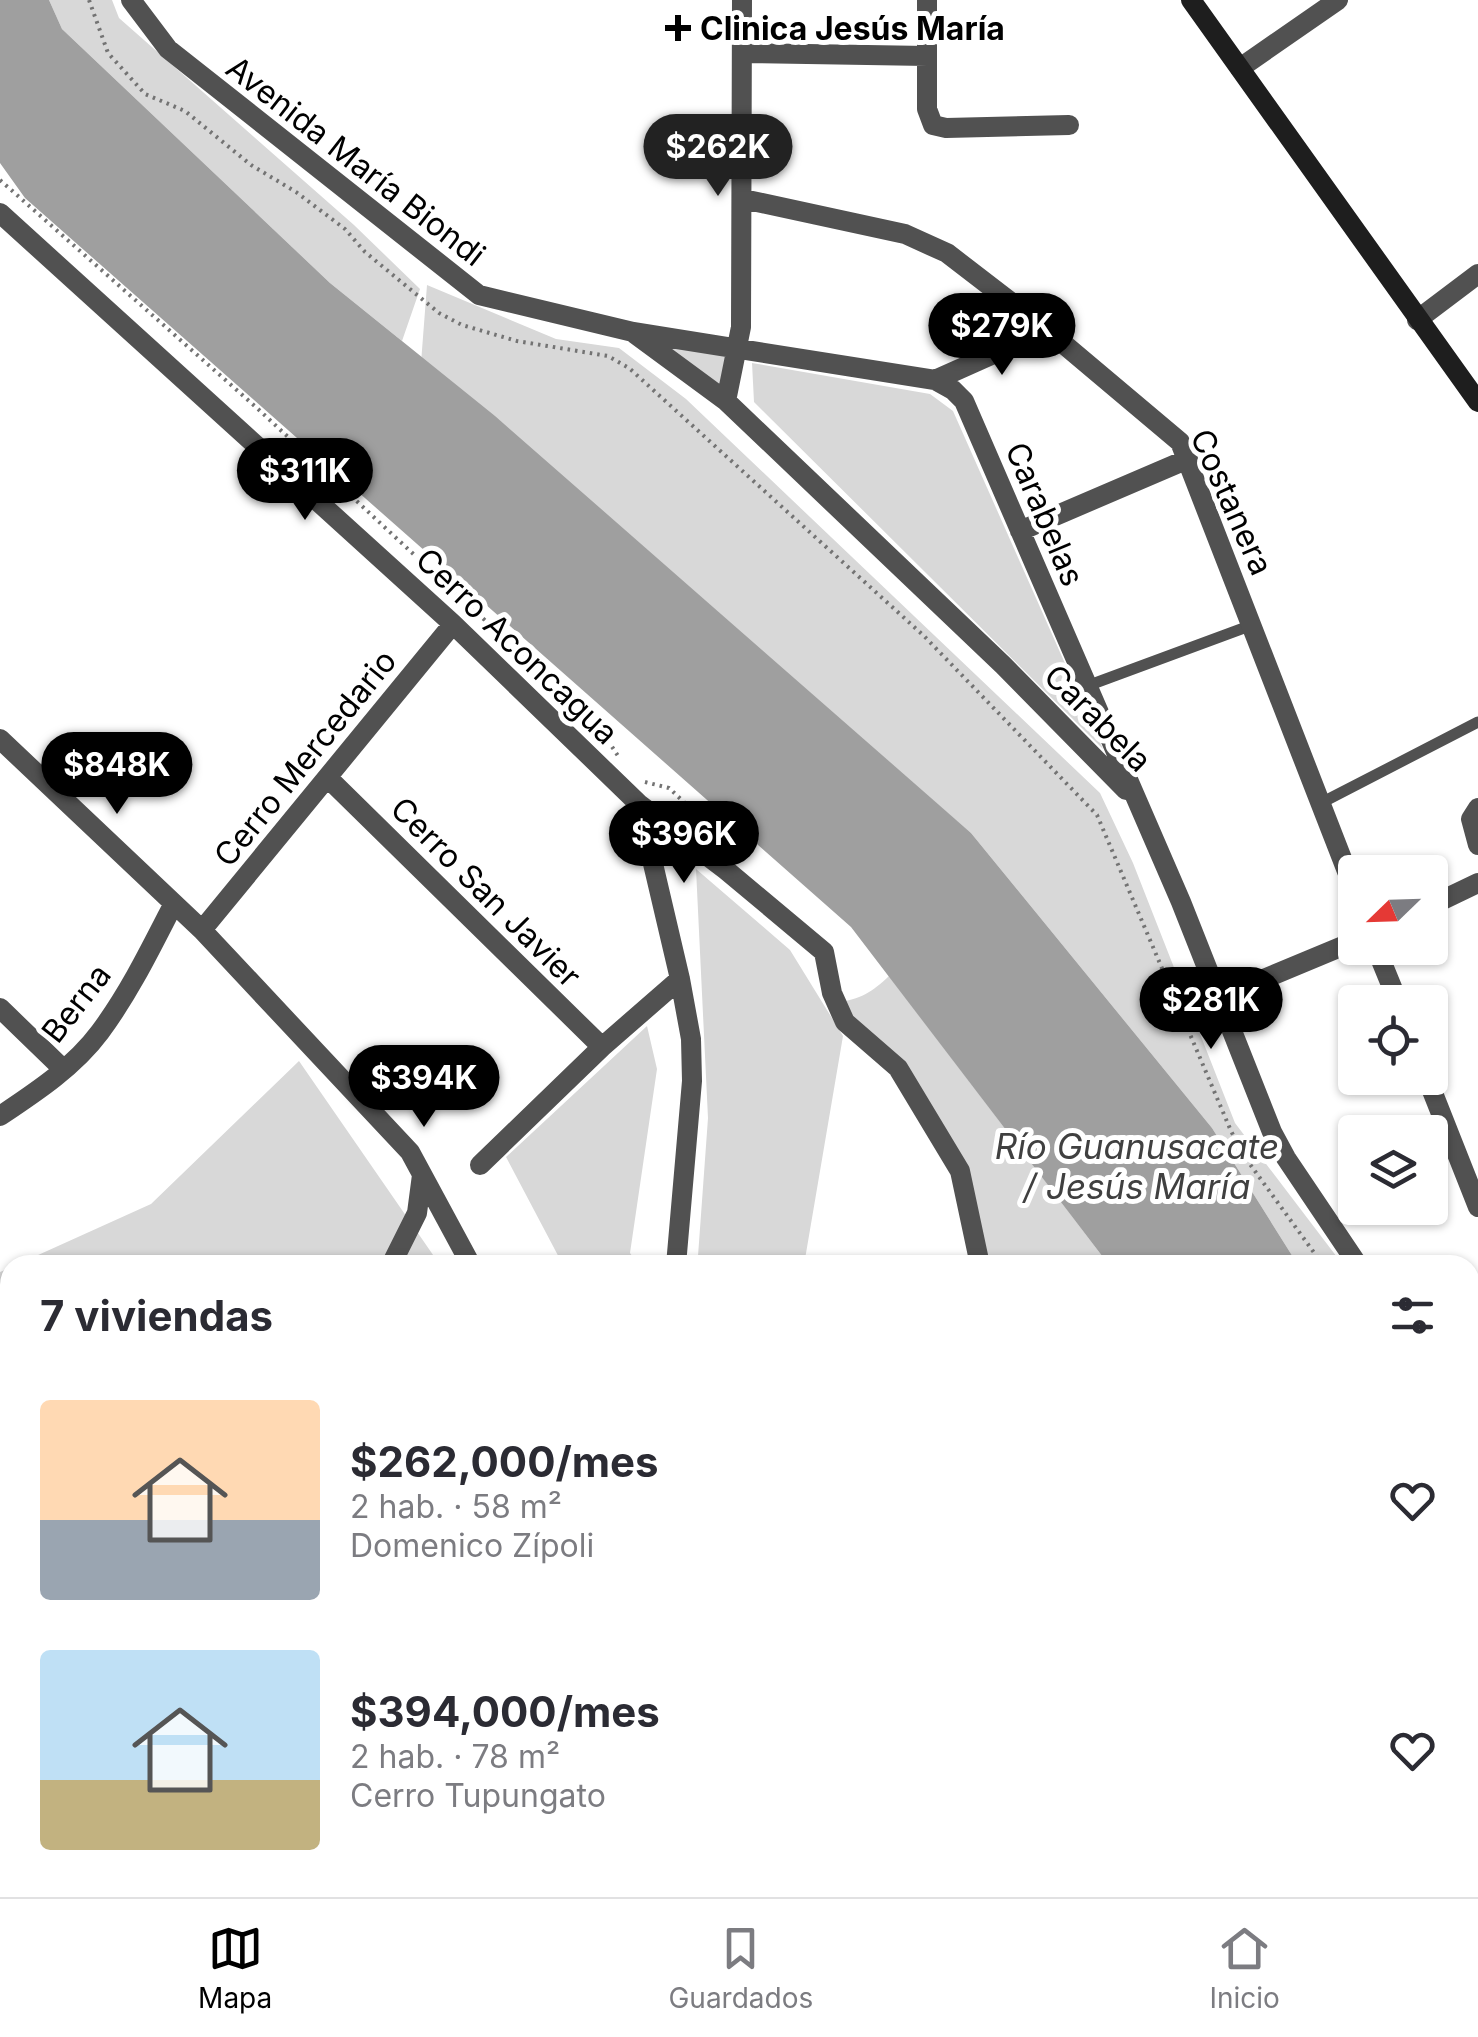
<!DOCTYPE html>
<html lang="es">
<meta charset="utf-8">
<style>
body{margin:0;font-family:Inter,sans-serif;background:#f2f2f3;color:#2b2b33;height:100vh;display:flex;flex-direction:column;font-size:38px;white-space:nowrap}
*{box-sizing:border-box;margin:0}
p{font-size:32px;color:#7c7c81}
.icon{flex:none;width:55px;height:55px;fill:none;stroke:currentColor;stroke-width:2;stroke-linecap:round;stroke-linejoin:round}
.map{position:relative;flex:1;overflow:hidden}
.details{position:absolute;left:0px;top:1255px;width:1480px;height:642px;display:flex;flex-direction:column;background:#fff;border-radius:30px 30px 0 0;box-shadow:0 2px 8px #0004}
.details>*{flex:none}
.needle{width:65px;rotate:247deg}
.tools{position:absolute;left:1338px;top:855px;display:grid;gap:20px}
.tools a{display:grid;place-items:center;width:110px;height:110px;border-radius:10px;background:#fff;box-shadow:0 2px 8px #0004;font-size:50px}
.price{position:absolute;translate:-50% -85px;padding:0 22px;border-radius:35px;background:#000;color:#fff;font-size:32px;line-height:65px;filter:drop-shadow(0 2px 5px #0008)}
.price::after{content:'';position:absolute;left:50%;top:60px;width:30px;height:22px;margin-left:-15px;background:inherit;clip-path:polygon(0 0,100% 0,50% 100%)}
.price.current{background:#222;color:#fff}
ul{padding:0;list-style:none}
li{display:flex;align-items:center;gap:30px;height:250px;padding:0 40px}
li span{display:grid;place-items:center;flex:none;width:280px;height:200px;border-radius:10px;color:#555}
li>.icon{margin-inline-start:auto}
span .icon{width:120px;height:120px;fill:#fffc;stroke-width:1}
li b{font-size:42px}
h2{display:flex;justify-content:space-between;align-items:center;height:120px;padding:0 40px;font-size:42px}
.menu{display:flex;justify-content:space-around;align-items:center;height:140px;border-top:2px solid #e1e1e2;background:#fff;font-size:28px;color:#7c7c81}
.menu a{display:grid;justify-items:center;gap:5px}
.menu .current{color:#000}
.map>svg:first-child{display:block}
</style>
<div class="map">
<svg width="1478" height="1897" viewBox="0 0 1478 1897">
<rect width="100%" height="100%" fill="#fff"/>
<!-- green -->
<path fill="#d8d8d8" d="M49,0H112L119,18L354,225L420,289L402,341L330,283L62,29Z
M427,285L556,339L619,348L686,399L1100,793L1133,863L1235,1123L1343,1265H1298L1212,1128L971,833L421,363Z
M650,339L731,351L722,392Z
M752,363L930,394L953,411L1103,749L754,402Z
M696,869L790,950L843,1036L804,1265H704L698,1256L708,1118Z
M889,976L1109,1265H980L959,1171L898,1068L837,1002C860,1000 872,992 889,976Z
M647,1026L657,1069L630,1253L637,1263L563,1265L506,1157Z
M299,1061L440,1265H16L151,1204Z
M10,1268V1888H686L687,1897H0V1272Z
M1470,1430L1478,1444V1799L1470,1735Z
M1128,1888H1246L1238,1897H1130Z"/>
<!-- water -->
<path fill="#9f9f9f" d="M0,0H49L62,29L330,283L495,416L971,833L1212,1128L1298,1265H1109L851,927L25,198L0,163Z
M1470,1735C1478,1798 1478,1834 1469,1897H1238L1246,1888H1470Z"/>
<g fill="none" stroke-linecap="round" stroke-linejoin="round">
<!-- path -->
<path stroke="#737373" stroke-width="4" stroke-dasharray="2.5 5" stroke-linecap="butt" d="M89,0L108,53L145,94L185,111L251,165L296,192L345,229L365,252L439,313L462,325L517,341L608,356L629,368L923,635L1097,815L1231,1131L1244,1156L1323,1265
M0,180L257,408L469,606L535,665L561,681L575,714L598,725L620,759
M645,782L669,788L738,853L739,858
M1470,1464L1478,1480
M1197,1897L1203,1888"/>
<!-- lane -->
<path stroke="#515151" stroke-width="11" d="M1087,686L1252,625
M1321,803L1478,722"/>
<!-- street -->
<path stroke="#515151" stroke-width="20" d="M131,0L168,49L479,295L633,332L935,380L953,390L964,401L1181,902L1272,1132L1286,1158L1358,1265
M927,0V109L933,125L946,128L1069,125
M742,53L927,56
M1240,68L1338,0
M743,199L905,234L947,253L1047,330L1180,442L1355,892
M0,213L453,624L639,804L726,870L824,952L832,993L845,1022L898,1068L960,1171L980,1265
M1417,320L1478,274
M635,334L726,401L1003,665L1126,790
M935,380L1047,330
M726,401L741,327L742,0
M1020,531L1188,459
M0,739L202,930L410,1152L471,1265
M329,779L602,1047
M639,804L680,979L691,1039L692,1081L676,1265
M1478,808L1471,819L1478,845
M1430,906L1478,883
M202,930L453,624
M1376,948L1398,1002
M1218,998L1355,941
M0,1008L63,1069
M1427,1078L1478,1207
M0,1116C36,1092 74,1067 100,1032C129,993 151,948 173,905
M480,1165L602,1047L680,979
M391,1265L417,1213L422,1175
M1470,1364L1478,1357
M1470,1396L1478,1407
M563,1897L567,1888"/>
<!-- secondary -->
<path stroke="#1e1e1e" stroke-width="20" d="M1191,0L1478,402"/>
</g>
<!-- markers -->
<path fill="#000" stroke="#fff" stroke-width="4" d="M673 13h10v10h10v10h-10v10h-10v-10h-10v-10h10z"/>
<g text-anchor="middle" dominant-baseline="central" stroke-width="10" stroke-linejoin="round" paint-order="stroke">
<!-- poi labels -->
<g font-size="32" font-weight="bold" fill="#000" stroke="#fff" text-anchor="start">
<text x="700" y="28">Clinica Jesús María</text>
</g>
<!-- street labels -->
<g font-size="32" fill="#000" stroke="#fff">
<text transform="translate(356 161) rotate(38)">Avenida María Biondi</text>
<text transform="translate(1232 502) rotate(66)">Costanera</text>
<text transform="translate(1045 514) rotate(67)">Carabelas</text>
<text transform="translate(517 646) rotate(44)">Cerro Aconcagua</text>
<text transform="translate(1098 718) rotate(45)">Carabela</text>
<text transform="translate(305 758) rotate(-51)">Cerro Mercedario</text>
<text transform="translate(486 892) rotate(45)">Cerro San Javier</text>
<text transform="translate(76 1003) rotate(-52)">Berna</text>
</g>
<!-- water labels -->
<g font-size="35" font-style="italic" fill="#404040" stroke="#fff">
<text x="1137" y="1146">Río Guanusacate<tspan x="1137" dy="40">/ Jesús María</tspan></text>
</g>
</g>
</svg>
<div class="tools">
<a><svg class="needle" viewBox="-14 -14 28 28"><path d="M0-13l5 13h-10z" fill="#e53935"/><path d="M0 13l5-13h-10z" fill="#7c7c81"/></svg></a>
<a><svg class="icon" aria-label="locate" viewBox="0 0 24 24"><circle cx="12" cy="12" r="6"/><path d="M12 2v4M12 18v4M2 12h4M18 12h4"/></svg></a>
<a><svg class="icon" aria-label="layers" viewBox="0 0 24 24"><path d="M12 4l9 5-9 5-9-5zM3 14l9 5 9-5"/></svg></a>
</div>
<b class="price current" style="left:718px;top:199px">$262K</b>
<b class="price" style="left:1002px;top:378px">$279K</b>
<b class="price" style="left:305px;top:523px">$311K</b>
<b class="price" style="left:117px;top:817px">$848K</b>
<b class="price" style="left:684px;top:886px">$396K</b>
<b class="price" style="left:1211px;top:1052px">$281K</b>
<b class="price" style="left:424px;top:1130px">$394K</b>
<section class="details">
<h2>7 viviendas<svg class="icon" aria-label="filters" viewBox="0 0 24 24"><path d="M4 7h16M4 17h16"/><circle cx="9" cy="7" r="2"/><circle cx="15" cy="17" r="2"/></svg></h2>
<ul>
<li><span style="background:linear-gradient(#ffd9b3 60%,#9aa5b1 0)"><svg class="icon" aria-label="home" viewBox="0 0 24 24"><path d="M3 11l9-7 9 7M6 9v11h12V9"/></svg></span><div><b>$262,000/mes</b><p>2 hab. · 58 m²</p><p>Domenico Zípoli</p></div><svg class="icon" aria-label="heart" viewBox="0 0 24 24"><path d="M12 20l-8-8c-3-5 5-10 8-4 3-6 11-1 8 4z"/></svg></li>
<li><span style="background:linear-gradient(#bfe0f5 65%,#c2b280 0)"><svg class="icon" aria-label="home" viewBox="0 0 24 24"><path d="M3 11l9-7 9 7M6 9v11h12V9"/></svg></span><div><b>$394,000/mes</b><p>2 hab. · 78 m²</p><p>Cerro Tupungato</p></div><svg class="icon" aria-label="heart" viewBox="0 0 24 24"><path d="M12 20l-8-8c-3-5 5-10 8-4 3-6 11-1 8 4z"/></svg></li>
</ul>
</section>
</div>
<nav class="menu">
<a class="current"><svg class="icon" aria-label="map" viewBox="0 0 24 24"><path d="M3 6l6-2 6 2 6-2v14l-6 2-6-2-6 2zM9 4v14M15 6v14"/></svg>Mapa</a>
<a><svg class="icon" aria-label="saved" viewBox="0 0 24 24"><path d="M7 4h10v16l-5-4-5 4z"/></svg>Guardados</a>
<a><svg class="icon" aria-label="home" viewBox="0 0 24 24"><path d="M3 11l9-7 9 7M6 9v11h12V9"/></svg>Inicio</a>
</nav>
